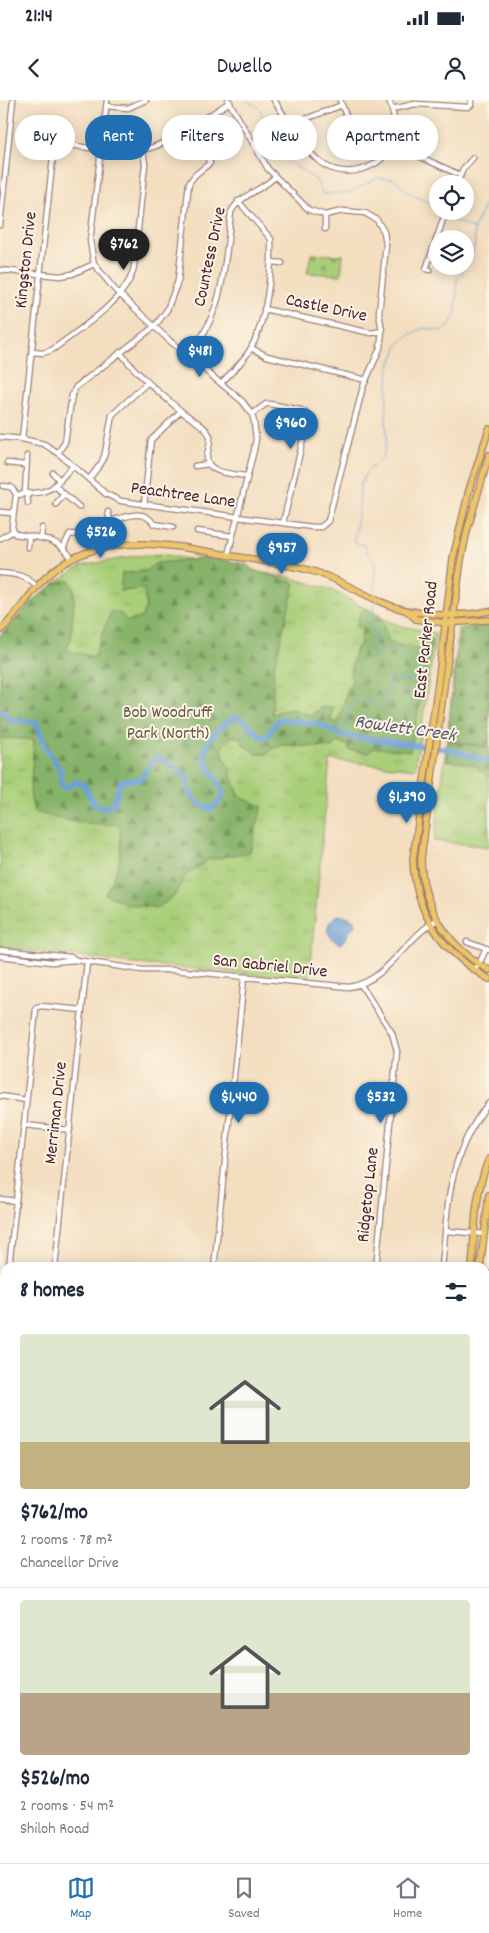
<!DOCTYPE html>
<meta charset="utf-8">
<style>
body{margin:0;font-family:Dekko,sans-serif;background:#f6f6f7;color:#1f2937;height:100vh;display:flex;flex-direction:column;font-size:19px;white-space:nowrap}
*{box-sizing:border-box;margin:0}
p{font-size:16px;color:#747a83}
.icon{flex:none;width:28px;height:28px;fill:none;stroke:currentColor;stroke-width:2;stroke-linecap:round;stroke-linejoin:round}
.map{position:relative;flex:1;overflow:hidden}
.details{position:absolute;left:0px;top:1162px;width:490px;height:601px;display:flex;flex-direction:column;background:#fff;border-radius:15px 15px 0 0;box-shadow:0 2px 12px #0003}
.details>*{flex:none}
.top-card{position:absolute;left:15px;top:15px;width:460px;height:45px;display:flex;gap:10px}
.fabs{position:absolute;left:429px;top:75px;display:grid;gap:10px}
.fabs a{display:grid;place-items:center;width:45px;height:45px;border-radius:50%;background:#fff;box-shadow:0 2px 12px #0003;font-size:25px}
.price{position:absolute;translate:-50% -42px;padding:0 11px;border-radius:18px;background:#1f6fb2;color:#fff;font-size:16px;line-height:32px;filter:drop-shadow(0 1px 2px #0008)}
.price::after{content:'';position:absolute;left:50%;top:30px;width:15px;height:11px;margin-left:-8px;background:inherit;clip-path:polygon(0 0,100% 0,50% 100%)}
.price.active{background:#222;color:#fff}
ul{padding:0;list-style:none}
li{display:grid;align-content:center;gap:10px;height:265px;padding:0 20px}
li+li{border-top:1px solid #e0e1e3}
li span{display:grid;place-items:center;height:155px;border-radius:5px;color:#555}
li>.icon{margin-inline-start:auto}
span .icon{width:90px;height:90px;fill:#fffc;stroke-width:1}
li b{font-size:21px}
h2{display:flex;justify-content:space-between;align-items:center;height:60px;padding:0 20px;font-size:21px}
.tag{padding:0 18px;border-radius:22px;background:#fff;box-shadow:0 2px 12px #0003;font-size:18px;line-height:45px}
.tag.active{background:#1f6fb2;color:#fff}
.status{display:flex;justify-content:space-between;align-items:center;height:35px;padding:0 25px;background:#fff;direction:ltr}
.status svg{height:14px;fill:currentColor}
header{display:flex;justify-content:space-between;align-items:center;height:65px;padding:0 20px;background:#fff;font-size:22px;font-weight:600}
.dock{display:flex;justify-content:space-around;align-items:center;height:70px;border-top:1px solid #e0e1e3;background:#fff;font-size:14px;color:#747a83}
.dock a{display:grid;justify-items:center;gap:2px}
.dock .active{color:#1f6fb2}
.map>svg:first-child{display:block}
</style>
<div class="status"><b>21:14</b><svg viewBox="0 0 49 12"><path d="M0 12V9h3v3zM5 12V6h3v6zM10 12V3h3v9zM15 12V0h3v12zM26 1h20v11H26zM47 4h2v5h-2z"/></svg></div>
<header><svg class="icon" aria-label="back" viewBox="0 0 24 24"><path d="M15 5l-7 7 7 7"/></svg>Dwello<svg class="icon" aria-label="person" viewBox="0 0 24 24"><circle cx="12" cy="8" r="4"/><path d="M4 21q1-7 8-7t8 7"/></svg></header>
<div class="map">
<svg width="489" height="1763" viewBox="0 0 489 1763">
<defs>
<pattern id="grass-tufts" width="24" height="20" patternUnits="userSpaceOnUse" patternTransform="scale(1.25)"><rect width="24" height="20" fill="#a9cf79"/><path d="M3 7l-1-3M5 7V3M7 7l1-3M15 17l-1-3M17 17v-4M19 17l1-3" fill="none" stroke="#93b169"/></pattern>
<pattern id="forest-firs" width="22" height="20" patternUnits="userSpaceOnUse" patternTransform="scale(1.25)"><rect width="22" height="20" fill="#86b269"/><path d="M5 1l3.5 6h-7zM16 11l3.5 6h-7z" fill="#709057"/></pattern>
<pattern id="cemetery-stones" width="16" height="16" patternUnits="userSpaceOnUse" patternTransform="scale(1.25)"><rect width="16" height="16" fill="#a9cf79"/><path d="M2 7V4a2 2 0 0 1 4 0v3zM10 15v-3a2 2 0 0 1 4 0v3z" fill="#93b169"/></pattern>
</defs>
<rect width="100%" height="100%" fill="#fcf5e5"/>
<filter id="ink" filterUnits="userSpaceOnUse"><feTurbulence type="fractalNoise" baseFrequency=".02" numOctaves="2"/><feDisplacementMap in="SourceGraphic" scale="10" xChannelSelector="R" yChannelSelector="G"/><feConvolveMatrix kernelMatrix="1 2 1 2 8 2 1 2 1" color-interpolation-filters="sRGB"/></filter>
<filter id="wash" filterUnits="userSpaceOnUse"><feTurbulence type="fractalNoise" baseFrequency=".0096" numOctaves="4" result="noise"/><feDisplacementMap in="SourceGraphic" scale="20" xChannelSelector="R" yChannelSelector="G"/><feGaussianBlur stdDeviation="1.12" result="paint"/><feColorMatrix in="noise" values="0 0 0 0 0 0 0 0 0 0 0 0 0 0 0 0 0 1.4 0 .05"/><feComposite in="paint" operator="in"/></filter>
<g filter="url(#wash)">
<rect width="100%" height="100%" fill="#f3dec0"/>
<!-- grass -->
<path fill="url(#grass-tufts)" stroke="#7a7752" d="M160,454L292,478L332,490L386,520L401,526L436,533L415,669L330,660L309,880L175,867L123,863L72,855L0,848V535L28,505L58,481L81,466L135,456Z
M489,524V747L434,741L447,642L458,528Z
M489,1507V1723L485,1722V1510Z"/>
<!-- forest -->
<path fill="url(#forest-firs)" stroke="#68684a" d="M206,458L246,464L253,470L295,483L274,568L272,614L289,608L311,615L320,608L332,607L331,621L337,623C344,609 344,594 352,581L350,573L356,548L360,546L362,530L356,526L360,513L366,508L380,515L389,542L415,549H422L426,542L432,539L430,555L410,651L374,648L368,653L349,650L348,645L337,642L333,648L284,645L274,648L267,654H256L243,644L241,638L233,636L221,648L240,697L262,706L250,752L208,760L185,776L175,795L158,808L127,804L105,794C120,768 122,755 120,725L77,723L34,712L30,694L34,640L0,638V535C20,518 42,483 69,480L75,491L71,539L66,550L94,557L111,511L121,514L127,521L141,518L146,507L144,489L120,491L122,473L146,471L156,463Z
M489,525V678L474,665L445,660L447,642L487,647L447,640L460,530Z"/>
<!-- cemetery -->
<path fill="url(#cemetery-stones)" stroke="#7a7752" d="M311,154L343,155L341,175L307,173Z"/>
<!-- water -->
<path fill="#6ca0d8" stroke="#5b6082" d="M338,815L349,817L354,820L355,825C349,831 347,839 340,844C325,837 323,823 338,815Z"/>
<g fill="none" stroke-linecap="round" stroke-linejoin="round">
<!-- stream -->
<path stroke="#6ca0d8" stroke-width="1" d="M246,0L260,9L263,20L288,61L316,80L323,94L349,93L377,78L395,79L407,92L438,107
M448,118L473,129
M375,496V460L368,454L364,445L357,443L354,441L359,408L360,386L366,373L383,356L387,340L386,316L389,269L398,245L409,235L423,228L442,231L449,227L456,212L457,180L473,152L475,145L474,129L489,94
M340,635L347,622L351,605L354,602H368L381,607L387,602L388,585L391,582C403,579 412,584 420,571L418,567L394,548L375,554L371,553L375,538L371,522L375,503
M485,1598L489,1599
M0,1752H5"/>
<!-- river -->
<path stroke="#6ca0d8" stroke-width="5.5" d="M0,611H2L10,620L36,622L45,646L60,670L62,686L68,687L76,682L83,684L95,705L106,708L114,703L121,681L141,679L151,663L158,657L178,669L187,678C189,695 193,703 210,709C238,693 211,679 206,660C200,642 222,625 235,617L243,620L261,637L268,636L277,621L282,619L320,624L340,635L447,649L489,661"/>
</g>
</g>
<g filter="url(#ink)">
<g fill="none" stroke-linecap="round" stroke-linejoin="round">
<defs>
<path id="minor" d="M107,0L90,141L94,164L115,190L170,241L242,301L252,314L254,322L256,339L254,350L228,455
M274,0C286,18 307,56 326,66C349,78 380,69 392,45C398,31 394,14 389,0
M340,0L350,26
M106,6L128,8L146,0
M392,9L415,4L468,7L471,5V0
M291,27L308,18L342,5
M392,44L460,75
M457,84L463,69L473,58
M325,115V129
M0,125L13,0
M271,162L282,163
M0,170L60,176L72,174L94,164
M430,170L426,169L446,111
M264,209L371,233L382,231
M251,248L267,256L366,280
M32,252L43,253L52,250C77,231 130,198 134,166L145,64L143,50
M120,252C136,274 160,293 181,311C191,319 205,325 210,336C211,343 208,349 207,356C205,374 235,374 247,376
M187,256C224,216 225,163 231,112C240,95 262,90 275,77
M221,283C231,273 244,261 251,248C267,219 272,172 271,139L238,101
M252,314L266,304H270L301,310L305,312L308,319L283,423
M0,337L22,339L44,344L58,353L106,394L121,401L312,427H321L328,421L363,287L380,248L382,231L379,213L386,145L384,132L377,120L365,113L343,111L325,115L309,110L268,69L228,0
M22,339L54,48L61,44C87,47 116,54 142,50C168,46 207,16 230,2
M58,353L65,342L72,295L76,287L155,226L167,210L178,181L189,83L195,75L210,63L191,26
M7,363L25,365
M195,366L208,364
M53,373L60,381
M90,378L102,362L105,353L112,315L148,282
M3,386L11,387L17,395
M55,386L79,407
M25,393L27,356
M27,393L28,403
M56,404L64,394
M144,405L151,340L181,311
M0,412L13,413
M108,412L110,421C127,417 143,408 154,424L173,427
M110,421L111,429
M197,431L232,436
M41,437L42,428
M1,438L13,431
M28,447L29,436
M63,448L70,434L85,435
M72,459C58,436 38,438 15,434L12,427L16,395L42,392L52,388L73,366
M0,473C15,474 25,475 36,486
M467,842L489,850
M0,850L71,857L76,860L142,870H173L349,887C388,881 405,838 437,820
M0,856L52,862L76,860
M474,870L481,860L486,849
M361,885L392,933L397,951L376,1168
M0,996L26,1000
M24,1025L70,1030
M0,1099L16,1101
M446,1131L484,1134
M9,1168L36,909L37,907L41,906L82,910
M55,1168L87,862
M214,1168L244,878
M442,1168C448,1105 447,1055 489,1003
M489,1174L487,1185L489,1189
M485,1234L489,1235
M0,1247L5,1205
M485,1281L489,1280
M485,1323H489
M485,1388L489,1381
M0,1418H5
M485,1448L489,1447
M0,1495L5,1492
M485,1504L489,1501
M1,1546L5,1557
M0,1582L5,1581
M0,1695H3L5,1690
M380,1759L381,1763"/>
<path id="major" d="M489,329L469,390L453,458L439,576L413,759C415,814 442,852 489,879
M489,355L467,431L461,460L421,759C422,807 448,847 489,870
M407,511L416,519L446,523L489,520
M0,531C22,510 35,482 61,465C115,430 180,447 238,457C263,461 288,464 312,471C337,478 358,492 381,502C413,516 455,518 489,511
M472,1168C475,1132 474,1092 489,1059
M480,1168L489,1095
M0,1381H5
M0,1389L5,1390"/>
</defs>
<!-- minor casing -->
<use href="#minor" stroke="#9e7e76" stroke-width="7"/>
<!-- major casing -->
<use href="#major" stroke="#9e7e76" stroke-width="8"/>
<!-- minor -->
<use href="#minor" stroke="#fff" stroke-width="4.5"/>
<!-- major -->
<use href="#major" stroke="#edc569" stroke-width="5.5"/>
</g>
</g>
<g text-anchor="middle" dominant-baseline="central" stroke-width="4" stroke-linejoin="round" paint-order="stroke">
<!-- street labels -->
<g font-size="18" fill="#4a1f2b" stroke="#fcf5e5">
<text transform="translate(211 157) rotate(-78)">Countess Drive</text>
<text transform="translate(27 160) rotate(-84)">Kingston Drive</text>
<text transform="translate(326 209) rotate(12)">Castle Drive</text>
<text transform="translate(183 396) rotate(8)">Peachtree Lane</text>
<text transform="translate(427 540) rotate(-84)">East Parker Road</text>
<text transform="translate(270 867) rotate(6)">San Gabriel Drive</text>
<text transform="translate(57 1013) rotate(-84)">Merriman Drive</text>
<text transform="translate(369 1095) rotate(-84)">Ridgetop Lane</text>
</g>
<!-- park labels -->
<g font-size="18" fill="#665442" stroke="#fcf5e5">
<text x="168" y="613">Bob Woodruff<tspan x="168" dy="21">Park (North)</tspan></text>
</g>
<!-- water labels -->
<g font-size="19" font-style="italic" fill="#585370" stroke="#fcf5e5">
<text transform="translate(405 630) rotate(8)">Rowlett Creek</text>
</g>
</g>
</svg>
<div class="fabs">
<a><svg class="icon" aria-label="locate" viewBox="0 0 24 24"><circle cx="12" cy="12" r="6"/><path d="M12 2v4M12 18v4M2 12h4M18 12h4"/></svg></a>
<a><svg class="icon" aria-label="layers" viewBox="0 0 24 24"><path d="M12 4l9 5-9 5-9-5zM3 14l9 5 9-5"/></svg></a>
</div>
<b class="price active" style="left:124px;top:171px">$762</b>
<b class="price" style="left:200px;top:278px">$481</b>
<b class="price" style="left:291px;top:350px">$960</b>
<b class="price" style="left:101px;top:459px">$526</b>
<b class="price" style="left:282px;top:475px">$957</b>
<b class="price" style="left:407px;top:724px">$1,390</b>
<b class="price" style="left:239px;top:1024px">$1,440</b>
<b class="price" style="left:381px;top:1024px">$532</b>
<div class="top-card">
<a class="tag">Buy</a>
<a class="tag active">Rent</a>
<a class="tag">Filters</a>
<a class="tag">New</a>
<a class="tag">Apartment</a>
</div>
<section class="details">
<h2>8 homes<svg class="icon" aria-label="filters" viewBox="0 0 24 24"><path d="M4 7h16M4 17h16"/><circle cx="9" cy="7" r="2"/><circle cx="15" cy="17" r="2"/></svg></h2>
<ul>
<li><span style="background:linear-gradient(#dfe7d0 70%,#c2b280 0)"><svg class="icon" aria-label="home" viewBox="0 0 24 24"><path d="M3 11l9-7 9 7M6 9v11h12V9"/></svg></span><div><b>$762/mo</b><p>2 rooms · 78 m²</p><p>Chancellor Drive</p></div></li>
<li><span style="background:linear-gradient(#dfe7d0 60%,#b9a48a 0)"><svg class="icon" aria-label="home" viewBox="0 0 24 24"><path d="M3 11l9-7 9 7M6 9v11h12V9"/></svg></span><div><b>$526/mo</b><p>2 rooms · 54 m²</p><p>Shiloh Road</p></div></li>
</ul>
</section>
</div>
<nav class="dock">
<a class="active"><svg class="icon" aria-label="map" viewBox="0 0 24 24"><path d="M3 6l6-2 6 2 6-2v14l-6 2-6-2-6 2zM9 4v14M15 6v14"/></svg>Map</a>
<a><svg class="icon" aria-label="saved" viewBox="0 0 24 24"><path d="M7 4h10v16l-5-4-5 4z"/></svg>Saved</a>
<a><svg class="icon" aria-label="home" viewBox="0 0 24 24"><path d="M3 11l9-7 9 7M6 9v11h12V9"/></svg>Home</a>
</nav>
